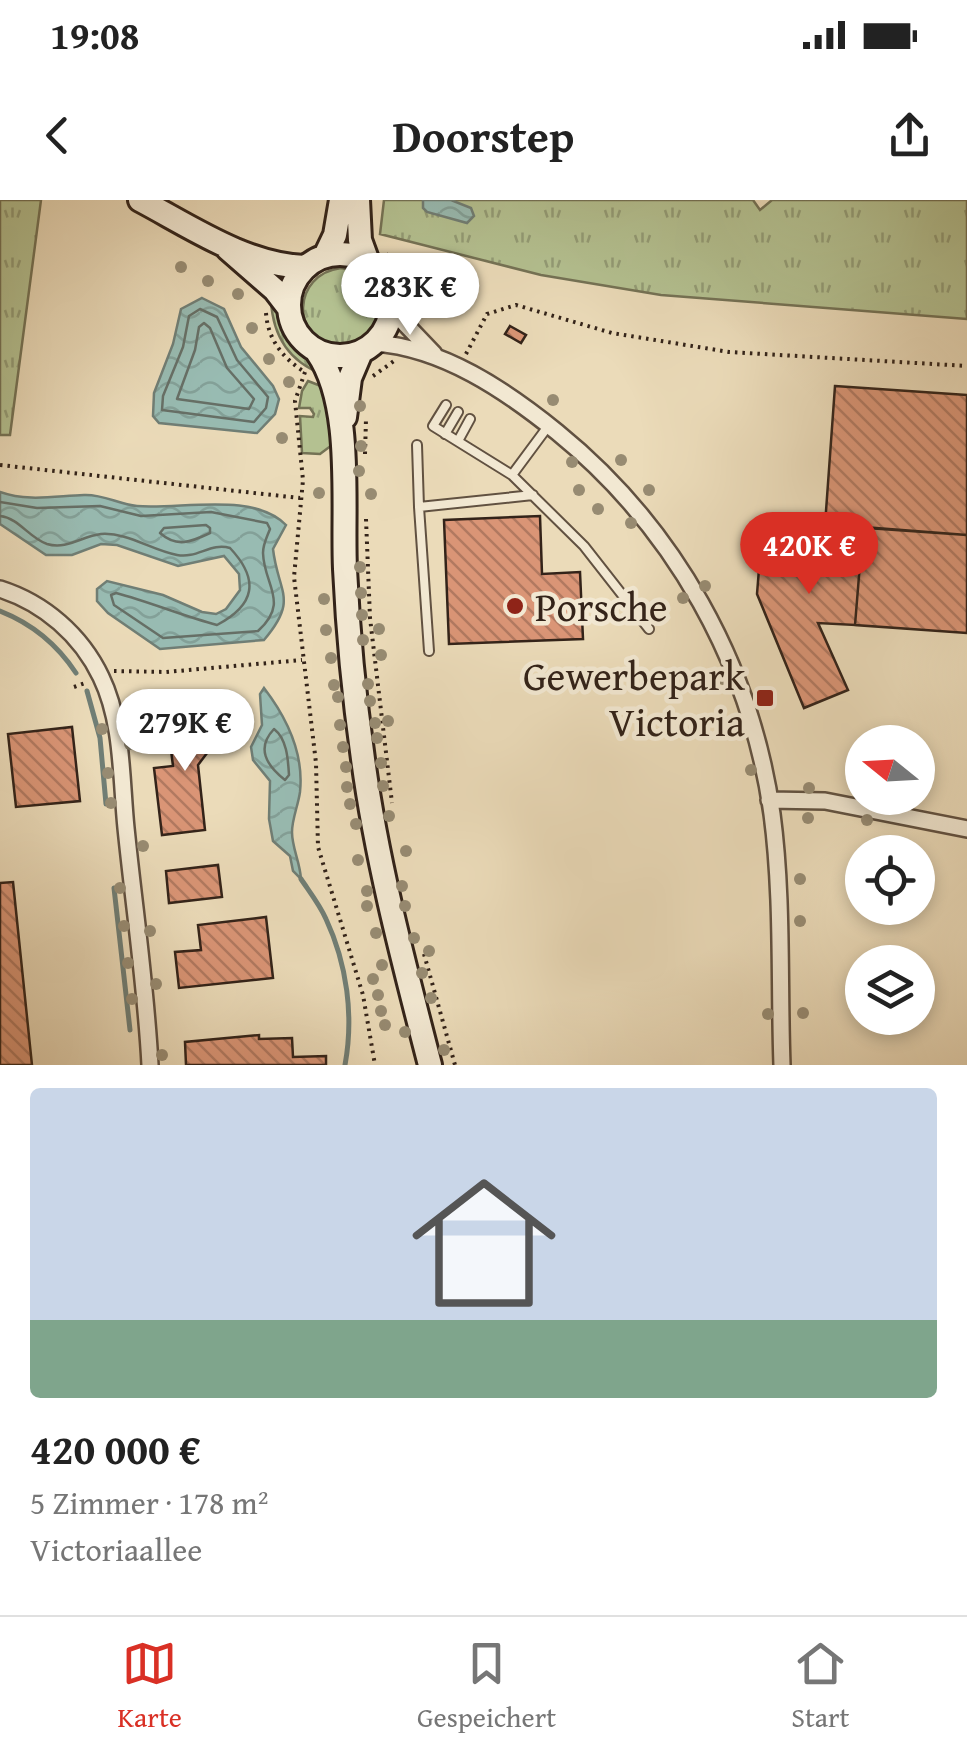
<!DOCTYPE html>
<html lang="de">
<meta charset="utf-8">
<style>
body{margin:0;font-family:"Gentium Book Plus",serif;background:#f6f6f6;color:#222;height:100vh;display:flex;flex-direction:column;font-size:38px;white-space:nowrap}
*{box-sizing:border-box;margin:0}
p{font-size:32px;color:#767676}
.icon{flex:none;width:55px;height:55px;fill:none;stroke:currentColor;stroke-width:2;stroke-linecap:round;stroke-linejoin:round}
.map{position:relative;height:865px;overflow:hidden}
.sheet{display:flex;flex-direction:column;background:#fff;flex:1}
.sheet>*{flex:none}
.needle{width:65px;rotate:288deg}
.tools{position:absolute;left:845px;top:525px;display:grid;gap:20px}
.tools a{display:grid;place-items:center;width:90px;height:90px;border-radius:50%;background:#fff;box-shadow:0 5px 15px #0003;font-size:50px}
.price{position:absolute;translate:-50% -85px;padding:0 22px;border-radius:35px;background:#fff;color:#222;font-size:32px;line-height:65px;filter:drop-shadow(0 2px 5px #0008)}
.price::after{content:'';position:absolute;left:50%;top:60px;width:30px;height:22px;margin-left:-15px;background:inherit;clip-path:polygon(0 0,100% 0,50% 100%)}
.price.selected{background:#d93025;color:#fff}
ul{padding:0;list-style:none}
li{display:grid;align-content:center;gap:20px;height:530px;padding:0 30px}
li span{display:grid;place-items:center;height:310px;border-radius:10px;color:#555}
li>.icon{margin-inline-start:auto}
span .icon{width:180px;height:180px;fill:#fffc;stroke-width:1}
li b{font-size:42px}
.status{display:flex;justify-content:space-between;align-items:center;height:70px;padding:0 50px;background:#fff;direction:ltr}
.status svg{height:28px;fill:currentColor}
header{display:flex;justify-content:space-between;align-items:center;height:130px;padding:0 30px;background:#fff;font-size:45px;font-weight:600}
.menu{display:flex;justify-content:space-around;align-items:center;height:140px;border-top:2px solid #e0e0e0;background:#fff;font-size:28px;color:#767676}
.menu a{display:grid;justify-items:center;gap:5px}
.menu .selected{color:#d93025}
.map>svg:first-child{display:block}
</style>
<div class="status"><b>19:08</b><svg viewBox="0 0 49 12"><path d="M0 12V9h3v3zM5 12V6h3v6zM10 12V3h3v9zM15 12V0h3v12zM26 1h20v11H26zM47 4h2v5h-2z"/></svg></div>
<header><svg class="icon" aria-label="back" viewBox="0 0 24 24"><path d="M15 5l-7 7 7 7"/></svg>Doorstep<svg class="icon" aria-label="share" viewBox="0 0 24 24"><path d="M12 15V3M7 8l5-5 5 5M5 13v7h14v-7"/></svg></header>
<div class="map">
<svg width="967" height="865" viewBox="0 0 967 865">
<defs>
<pattern id="grass-tufts" width="24" height="20" patternUnits="userSpaceOnUse" patternTransform="scale(2.5)"><rect width="24" height="20" fill="#b4c191"/><path d="M3 7l-1-3M5 7V3M7 7l1-3M15 17l-1-3M17 17v-4M19 17l1-3" fill="none" stroke="#939c76"/></pattern>
<pattern id="water-waves" width="16" height="10" patternUnits="userSpaceOnUse" patternTransform="scale(2.5)"><rect width="16" height="10" fill="#98bbb2"/><path d="M0 5q4-4 8 0t8 0" fill="none" stroke="#83a098"/></pattern>
<pattern id="building-back-hatch" width="6" height="6" patternUnits="userSpaceOnUse" patternTransform="scale(2.5)"><rect width="6" height="6" fill="#da9576"/><path d="M-1 5l2 2M0 0l6 6M5-1l2 2" fill="none" stroke="#b17960"/></pattern>
</defs>
<rect width="100%" height="100%" fill="#ebdbb9"/>
<filter id="stains"><feTurbulence type="fractalNoise" baseFrequency=".002" numOctaves="4"/><feColorMatrix values="0 0 0 0 .2 0 0 0 0 .09 0 0 0 0 .02 0 0 0 .5 -.17"/></filter>
<radialGradient id="worn" r=".72"><stop offset=".6" stop-color="#630" stop-opacity="0"/><stop offset="1" stop-color="#630" stop-opacity=".3"/></radialGradient>
<!-- grass -->
<path fill="url(#grass-tufts)" stroke="#747255" stroke-width="2.5" d="M0,0H41L10,235H0Z
M384,0H753L760,10L772,0H967V119L661,95L541,75L380,34Z
M341,68C397,74 389,149 338,145C290,141 292,74 341,68Z
M271,101C283,110 282,123 290,137C298,152 315,158 322,174C288,161 273,136 271,101Z
M308,181L326,188L332,245L320,254L302,253L300,216L313,217L314,214L310,208H299L302,191Z"/>
<!-- water -->
<path fill="url(#water-waves)" stroke="#707e75" stroke-width="2.5" d="M423,0H451L471,8L474,16L467,23L427,12L423,8Z
M202,98L224,109L241,147L273,186L279,199L275,214L257,233L159,223L153,216L154,193L173,144L181,109Z
M0,292C28,302 55,296 84,295C103,294 118,304 137,306C179,310 253,291 286,325L273,349C278,393 299,399 264,440L160,449L108,413L97,401V389L107,381L163,395L202,412L216,414L226,409L240,390L239,374L224,356L178,366L117,345L101,344L72,355H46L0,324Z
M264,488C287,518 304,554 300,592C298,606 292,619 292,632C292,648 300,662 301,679L293,671L290,656L273,641L269,619L270,581L253,560L251,547L262,525L260,494Z"/>
<g fill="none" stroke-linecap="round" stroke-linejoin="round">
<!-- shore -->
<path stroke="#666f66" stroke-width="2.5" d="M200,109L217,117L237,160L268,197L266,208L254,222L162,210L163,196L183,147L189,116Z
M204,123L210,128L227,168L254,199L249,209L177,199L195,150L199,127Z
M0,302L37,308L100,306L141,316L211,312L267,323L270,329C267,337 263,344 263,353C264,386 290,402 258,431L163,438L114,405L111,395L116,393C150,402 183,416 217,425C255,405 260,380 230,348C211,342 197,359 177,355C151,350 127,332 101,334C82,336 67,350 47,344C29,338 19,318 0,316
M206,325L210,328V333C191,342 177,348 160,333L164,328Z
M274,529C287,539 288,559 289,575L285,580C266,565 256,548 274,529Z"/>
<!-- stream -->
<path stroke="#707e75" stroke-width="5" d="M0,411C33,424 57,444 76,473
M87,491L100,538L106,604
M301,679C309,691 320,705 326,719C347,764 354,816 345,865
M114,688L130,830"/>
</g>
<!-- building -->
<path fill="url(#building-back-hatch)" stroke="#332319" stroke-width="2.5" d="M510,126L526,135L521,143L505,134Z
M835,186L967,195V335L825,325Z
M540,316L542,374L580,372L583,439L449,444L444,320Z
M763,319L863,327L855,425L818,423L848,490L804,508L757,394Z
M863,327L967,335V433L855,425Z
M217,512L220,536L198,565L205,630L162,635L154,568L173,566L169,534L174,522L186,515Z
M72,527L80,601L16,607L8,534Z
M218,665L222,697L169,703L166,671Z
M13,682L32,865H0V683Z
M266,717L273,778L179,788L175,752L201,750L198,725Z
M259,835V839L292,838L293,857L326,856V865H186L185,842Z"/>
<g fill="none" stroke-linecap="round" stroke-linejoin="round">
<defs>
<path id="lane" d="M446,205L433,226L512,275L549,225
M445,234L458,212
M458,241L470,219
M417,245L419,307
M512,275L584,346L649,429
M429,451L419,307L533,295"/>
<path id="street" d="M391,109L434,154
M375,143C443,148 505,190 557,232C674,327 751,464 772,614C783,696 779,782 782,865
M0,389C44,403 81,435 101,477C123,522 121,579 126,628C134,707 146,786 150,865
M769,600L825,601L967,629"/>
<path id="secondary" d="M140,0C191,27 246,65 305,67
M358,0L360,40L368,62
M228,49L275,90L288,107
M289 105a51 51 0 1 1 102 0a51 51 0 1 1-102 0Z
M325,56L335,35L341,0
M317,152C354,205 342,305 345,369C348,433 354,496 363,559C377,663 404,764 430,865
M345,217L350,178L361,152"/>
</defs>
<!-- lane casing -->
<use href="#lane" stroke="#615141" stroke-width="12"/>
<!-- street casing -->
<use href="#street" stroke="#615141" stroke-width="20"/>
<!-- secondary casing -->
<use href="#secondary" stroke="#332319" stroke-width="28"/>
<!-- path -->
<path stroke="#332319" stroke-width="4" stroke-dasharray="2.5 5" stroke-linecap="butt" d="M386,54L408,74L415,113
M266,113C268,141 284,159 306,173
M466,154L487,114L516,105L612,133L729,152L967,166
M305,172L295,201L303,280L294,377L316,563L318,647L363,795L375,865
M373,176L394,161
M365,254L366,219
M0,265L300,298
M366,319L370,418L392,603
M114,471L166,472L302,460
M74,487L88,482
M424,754L455,865"/>
<!-- lane -->
<use href="#lane" stroke="#f2e8d2" stroke-width="8"/>
<!-- street -->
<use href="#street" stroke="#f2e8d2" stroke-width="15"/>
<!-- secondary -->
<use href="#secondary" stroke="#f2e8d2" stroke-width="22"/>
</g>
<!-- trees -->
<g fill="#978b72">
<circle cx="181" cy="67" r="6"/>
<circle cx="208" cy="81" r="6"/>
<circle cx="238" cy="94" r="6"/>
<circle cx="252" cy="128" r="6"/>
<circle cx="269" cy="159" r="6"/>
<circle cx="289" cy="182" r="6"/>
<circle cx="553" cy="200" r="6"/>
<circle cx="360" cy="206" r="6"/>
<circle cx="282" cy="238" r="6"/>
<circle cx="361" cy="246" r="6"/>
<circle cx="621" cy="260" r="6"/>
<circle cx="572" cy="262" r="6"/>
<circle cx="359" cy="271" r="6"/>
<circle cx="579" cy="290" r="6"/>
<circle cx="649" cy="290" r="6"/>
<circle cx="319" cy="293" r="6"/>
<circle cx="371" cy="294" r="6"/>
<circle cx="598" cy="309" r="6"/>
<circle cx="631" cy="323" r="6"/>
<circle cx="360" cy="367" r="6"/>
<circle cx="705" cy="386" r="6"/>
<circle cx="361" cy="393" r="6"/>
<circle cx="683" cy="398" r="6"/>
<circle cx="324" cy="399" r="6"/>
<circle cx="362" cy="415" r="6"/>
<circle cx="379" cy="429" r="6"/>
<circle cx="326" cy="430" r="6"/>
<circle cx="363" cy="440" r="6"/>
<circle cx="381" cy="455" r="6"/>
<circle cx="331" cy="458" r="6"/>
<circle cx="723" cy="479" r="6"/>
<circle cx="368" cy="484" r="6"/>
<circle cx="334" cy="485" r="6"/>
<circle cx="338" cy="497" r="6"/>
<circle cx="370" cy="501" r="6"/>
<circle cx="127" cy="518" r="6"/>
<circle cx="388" cy="521" r="6"/>
<circle cx="375" cy="523" r="6"/>
<circle cx="340" cy="525" r="6"/>
<circle cx="102" cy="529" r="6"/>
<circle cx="377" cy="538" r="6"/>
<circle cx="130" cy="544" r="6"/>
<circle cx="343" cy="547" r="6"/>
<circle cx="381" cy="563" r="6"/>
<circle cx="346" cy="567" r="6"/>
<circle cx="751" cy="570" r="6"/>
<circle cx="108" cy="573" r="6"/>
<circle cx="383" cy="586" r="6"/>
<circle cx="347" cy="587" r="6"/>
<circle cx="809" cy="588" r="6"/>
<circle cx="111" cy="603" r="6"/>
<circle cx="350" cy="604" r="6"/>
<circle cx="389" cy="616" r="6"/>
<circle cx="808" cy="618" r="6"/>
<circle cx="867" cy="620" r="6"/>
<circle cx="356" cy="624" r="6"/>
<circle cx="143" cy="646" r="6"/>
<circle cx="406" cy="651" r="6"/>
<circle cx="358" cy="660" r="6"/>
<circle cx="800" cy="679" r="6"/>
<circle cx="402" cy="686" r="6"/>
<circle cx="120" cy="688" r="6"/>
<circle cx="367" cy="691" r="6"/>
<circle cx="367" cy="706" r="6"/>
<circle cx="405" cy="706" r="6"/>
<circle cx="800" cy="721" r="6"/>
<circle cx="124" cy="726" r="6"/>
<circle cx="150" cy="731" r="6"/>
<circle cx="376" cy="733" r="6"/>
<circle cx="414" cy="738" r="6"/>
<circle cx="429" cy="751" r="6"/>
<circle cx="128" cy="763" r="6"/>
<circle cx="382" cy="765" r="6"/>
<circle cx="422" cy="773" r="6"/>
<circle cx="373" cy="779" r="6"/>
<circle cx="156" cy="784" r="6"/>
<circle cx="378" cy="795" r="6"/>
<circle cx="431" cy="798" r="6"/>
<circle cx="132" cy="799" r="6"/>
<circle cx="381" cy="811" r="6"/>
<circle cx="803" cy="813" r="6"/>
<circle cx="768" cy="814" r="6"/>
<circle cx="385" cy="825" r="6"/>
<circle cx="405" cy="832" r="6"/>
<circle cx="444" cy="850" r="6"/>
<circle cx="162" cy="855" r="6"/>
</g>
<!-- markers -->
<g fill="#8f2418" stroke="#f2e8d2" stroke-width="4">
<circle cx="515" cy="406" r="10"/>
<rect x="755" y="488" width="20" height="20" rx="5"/>
</g>
<g text-anchor="middle" dominant-baseline="central" stroke-width="9" stroke-linejoin="round" paint-order="stroke">
<!-- poi labels -->
<g font-size="40" fill="#332319" stroke="#f2e8d2" text-anchor="start">
<text x="535" y="406">Porsche</text>
<text x="745" y="475" text-anchor="end">Gewerbepark<tspan x="745" dy="46">Victoria</tspan></text>
</g>
</g>
<rect width="100%" height="100%" filter="url(#stains)"/>
<rect width="100%" height="100%" fill="url(#worn)"/>
</svg>
<div class="tools">
<a><svg class="needle" viewBox="-14 -14 28 28"><path d="M0-13l5 13h-10z" fill="#e53935"/><path d="M0 13l5-13h-10z" fill="#767676"/></svg></a>
<a><svg class="icon" aria-label="locate" viewBox="0 0 24 24"><circle cx="12" cy="12" r="6"/><path d="M12 2v4M12 18v4M2 12h4M18 12h4"/></svg></a>
<a><svg class="icon" aria-label="layers" viewBox="0 0 24 24"><path d="M12 4l9 5-9 5-9-5zM3 14l9 5 9-5"/></svg></a>
</div>
<b class="price" style="left:410px;top:138px">283K €</b>
<b class="price selected" style="left:809px;top:397px">420K €</b>
<b class="price" style="left:185px;top:574px">279K €</b>
</div>
<section class="sheet">
<ul>
<li><span style="background:linear-gradient(#c9d6e8 75%,#7fa58c 0)"><svg class="icon" aria-label="home" viewBox="0 0 24 24"><path d="M3 11l9-7 9 7M6 9v11h12V9"/></svg></span><div><b>420 000 €</b><p>5 Zimmer · 178 m²</p><p>Victoriaallee</p></div></li>
</ul>
</section>
<nav class="menu">
<a class="selected"><svg class="icon" aria-label="map" viewBox="0 0 24 24"><path d="M3 6l6-2 6 2 6-2v14l-6 2-6-2-6 2zM9 4v14M15 6v14"/></svg>Karte</a>
<a><svg class="icon" aria-label="saved" viewBox="0 0 24 24"><path d="M7 4h10v16l-5-4-5 4z"/></svg>Gespeichert</a>
<a><svg class="icon" aria-label="home" viewBox="0 0 24 24"><path d="M3 11l9-7 9 7M6 9v11h12V9"/></svg>Start</a>
</nav>
